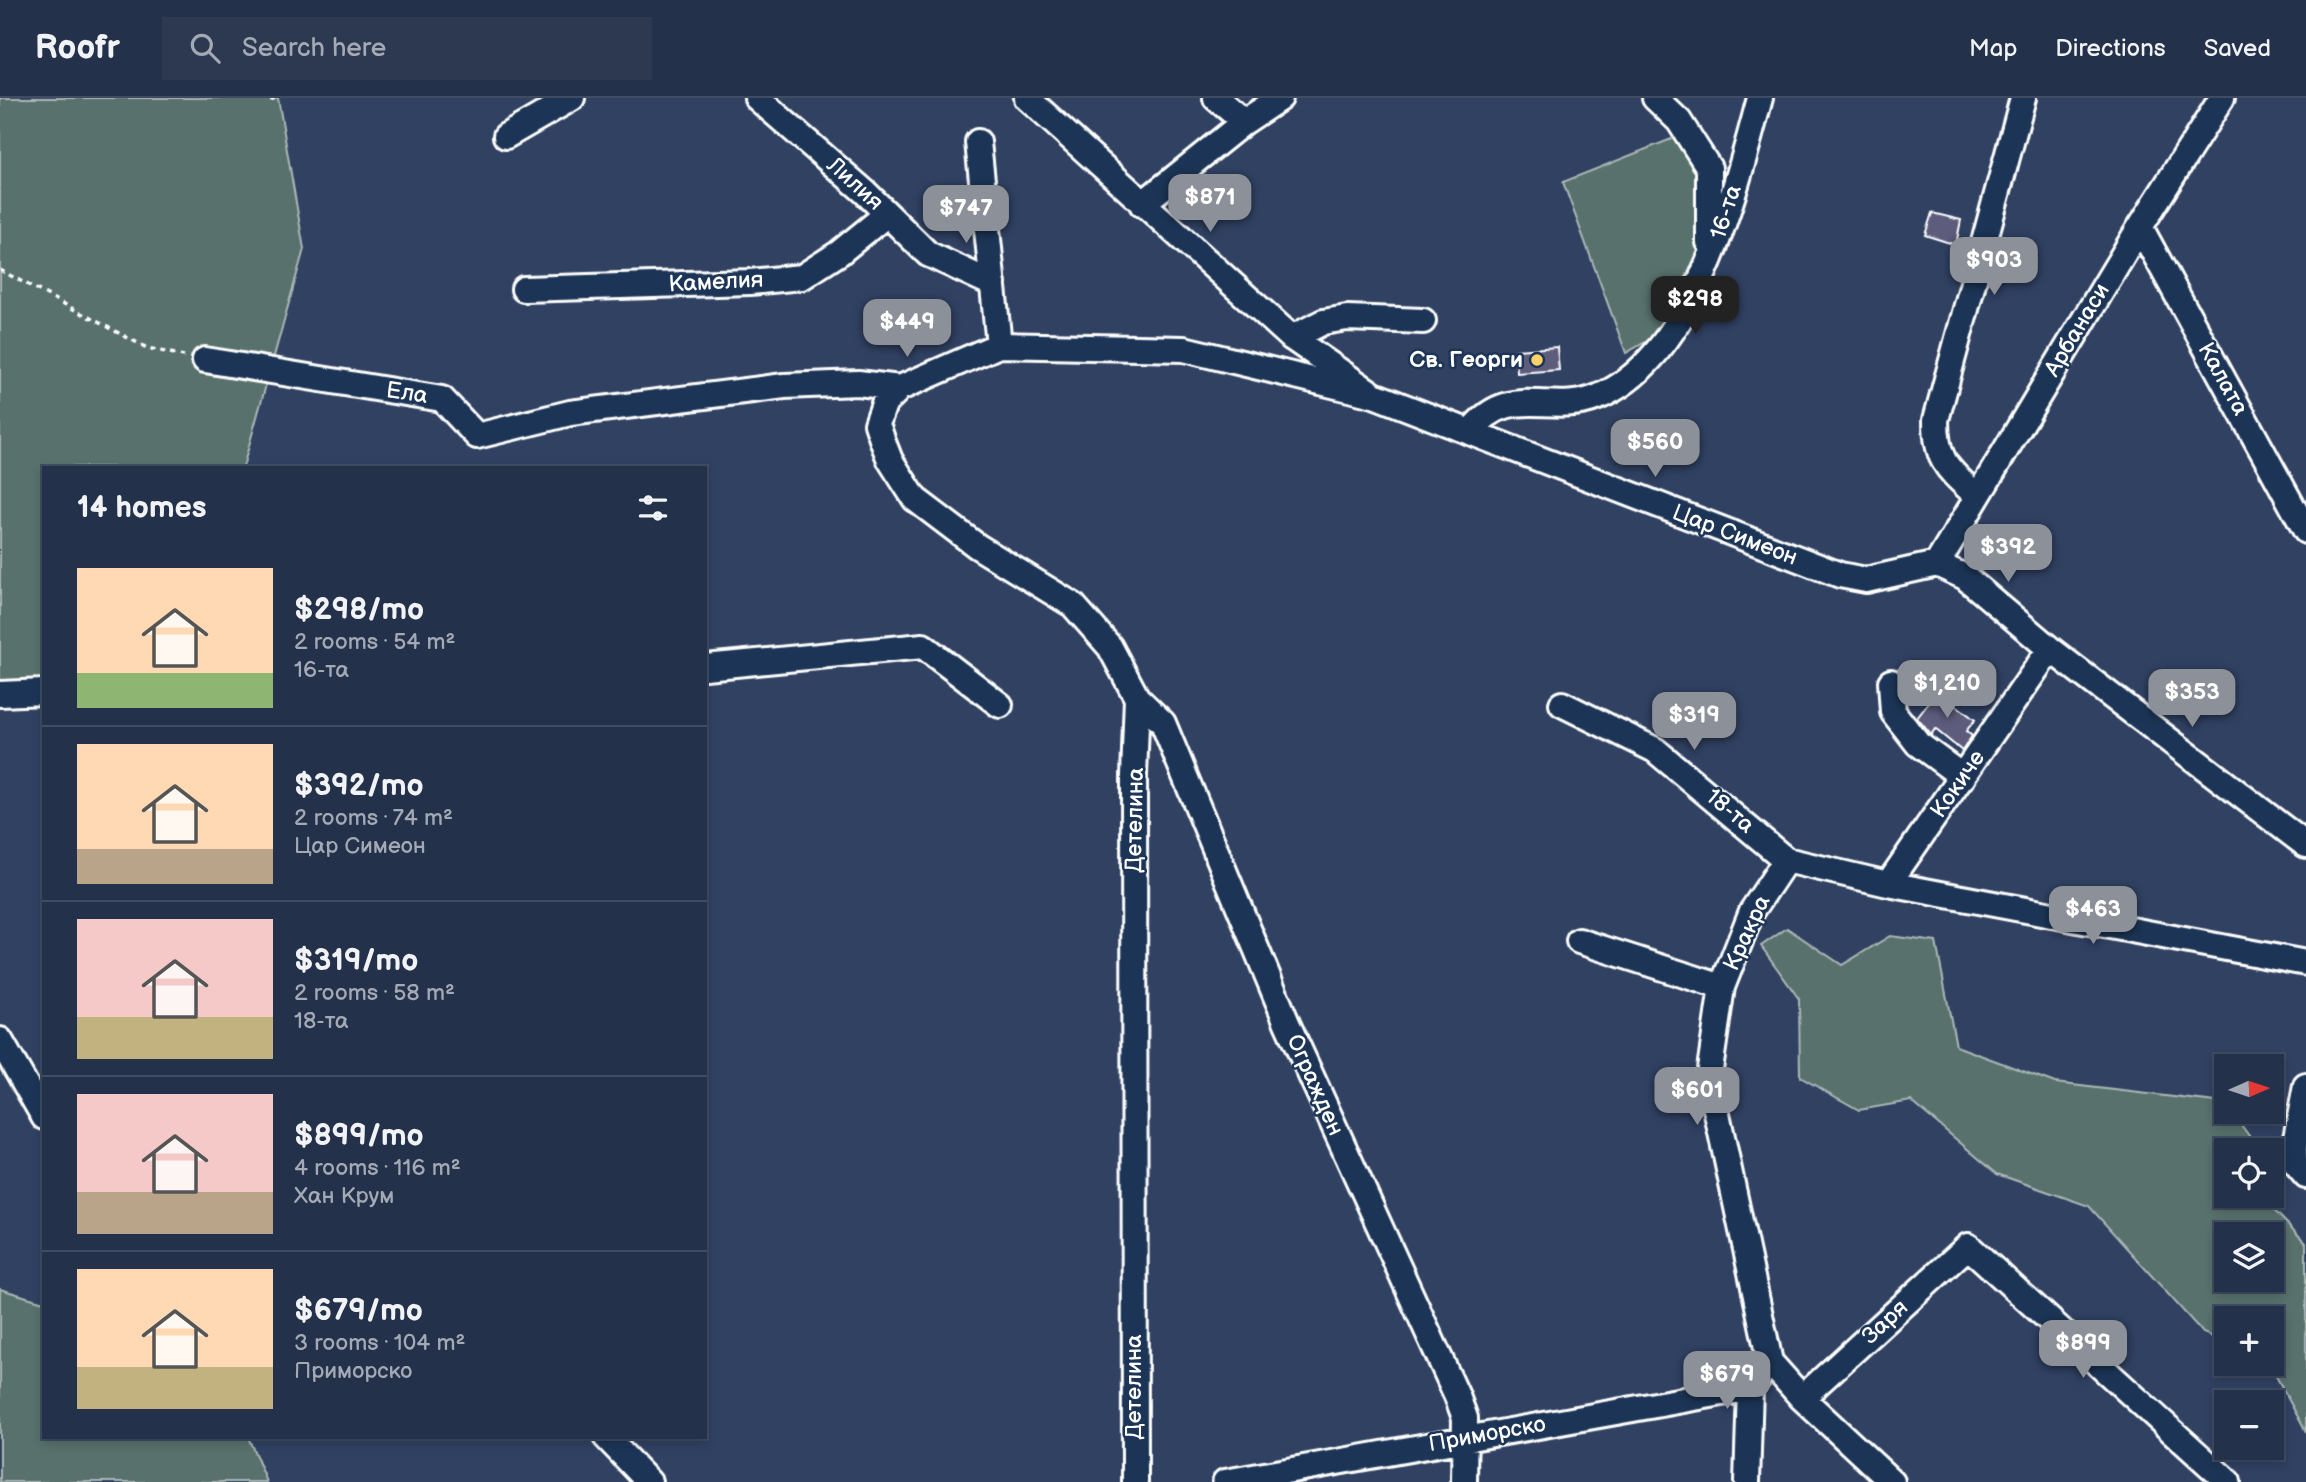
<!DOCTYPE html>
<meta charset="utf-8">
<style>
body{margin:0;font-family:"Balsamiq Sans",sans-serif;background:#2c3951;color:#f1f3f6;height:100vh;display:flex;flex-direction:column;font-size:26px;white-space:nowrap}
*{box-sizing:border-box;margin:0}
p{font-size:23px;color:#a3a9b5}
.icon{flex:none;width:38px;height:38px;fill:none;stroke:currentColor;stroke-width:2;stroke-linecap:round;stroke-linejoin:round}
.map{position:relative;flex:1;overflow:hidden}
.side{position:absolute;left:42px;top:368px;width:665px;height:973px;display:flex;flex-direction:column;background:#24314a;border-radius:0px;box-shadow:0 4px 10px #0003,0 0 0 2px #414c62}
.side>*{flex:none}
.needle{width:46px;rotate:87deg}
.buttons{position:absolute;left:2214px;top:956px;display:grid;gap:14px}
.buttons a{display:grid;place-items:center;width:70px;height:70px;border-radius:0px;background:#24314a;box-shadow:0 4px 10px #0003,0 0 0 2px #414c62;font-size:35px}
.price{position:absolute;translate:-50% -60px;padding:0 16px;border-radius:14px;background:#8c9099;color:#fff;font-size:23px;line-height:46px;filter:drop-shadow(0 2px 4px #0008)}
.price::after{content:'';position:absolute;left:50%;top:42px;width:21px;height:16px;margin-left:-10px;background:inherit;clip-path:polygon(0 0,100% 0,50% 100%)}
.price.active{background:#222;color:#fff}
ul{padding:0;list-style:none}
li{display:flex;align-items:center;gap:21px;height:175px;padding:0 35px}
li+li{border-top:2px solid #414c62}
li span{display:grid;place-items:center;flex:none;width:196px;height:140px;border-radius:0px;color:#555}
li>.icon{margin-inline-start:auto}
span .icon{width:84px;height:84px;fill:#fffc;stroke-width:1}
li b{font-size:30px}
h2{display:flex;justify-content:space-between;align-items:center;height:84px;padding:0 35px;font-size:30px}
header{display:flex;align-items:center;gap:42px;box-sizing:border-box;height:98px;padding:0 35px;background:#24314a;border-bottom:2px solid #414c62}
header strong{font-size:33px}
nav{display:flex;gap:38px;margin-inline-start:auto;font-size:24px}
.search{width:490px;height:63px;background:#2c3951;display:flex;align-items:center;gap:18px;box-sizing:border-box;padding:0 24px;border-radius:0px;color:#a3a9b5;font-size:26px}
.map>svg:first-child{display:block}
</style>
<header>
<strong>Roofr</strong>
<div class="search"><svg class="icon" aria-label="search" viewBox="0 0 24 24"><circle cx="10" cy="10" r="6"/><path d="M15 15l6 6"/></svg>Search here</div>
<nav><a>Map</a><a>Directions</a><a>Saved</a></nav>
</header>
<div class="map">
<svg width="2306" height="1384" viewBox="0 0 2306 1384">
<rect width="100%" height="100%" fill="#304162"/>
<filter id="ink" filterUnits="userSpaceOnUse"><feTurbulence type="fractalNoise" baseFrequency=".0143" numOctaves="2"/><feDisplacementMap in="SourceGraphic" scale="14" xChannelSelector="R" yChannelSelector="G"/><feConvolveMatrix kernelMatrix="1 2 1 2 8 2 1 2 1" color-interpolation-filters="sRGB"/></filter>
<g filter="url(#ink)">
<!-- green -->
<path fill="#59716d" stroke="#acb8b6" stroke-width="2" fill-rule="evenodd" d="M0,0H278L304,151L243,369H44V583L0,586Z
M1679,38L1698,73L1700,149L1659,236L1626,255L1563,84Z
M1787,830L1842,867L1890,838L1936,844L1956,948L2055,985L2224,1005L2226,1013H2231L2252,1042L2251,1052H2226V1097H2259L2306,1145V1334L2269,1265L2272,1220H2226V1245L2203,1235L2089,1108L1997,1076L1911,1003L1859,1012L1800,979L1799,901L1761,848ZM2226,1136H2272V1181H2226Z
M0,1191L44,1204V1339H248L267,1384H0Z"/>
<!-- building -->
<path fill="#5d5c7d" stroke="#fff" stroke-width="2" d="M1932,115L1961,122L1956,147L1925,137Z
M1557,249L1559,272L1517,275L1516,252Z
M1938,593L1975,622L1966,633L1972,638L1962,653L1935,631L1931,637L1917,620Z"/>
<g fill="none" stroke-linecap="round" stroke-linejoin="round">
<defs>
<path id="minor" d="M757,0L865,94L928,156L993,186
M1027,0L1292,240L1374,297L1840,477L1866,482L1937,466L1965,479L2050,551L2306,747
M1216,0L1244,24
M1655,0L1679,23L1709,70V144
M506,38L572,0
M978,44L999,247
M1142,106L1244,24L1280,0
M2140,129L2306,433
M524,191L750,184L802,179L839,155L887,116
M1292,240L1323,224L1347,220L1423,223
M205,262L442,301L477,338L570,315L784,288L858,285L900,290
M1471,333C1511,283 1549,319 1598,299C1696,258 1735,93 1760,0
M1977,398C1948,371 1936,364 1936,322L2023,0
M1937,466L2140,129L2222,0
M705,569L923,548L1000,607
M1891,584L1893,614L1918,646L1963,679
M0,596L44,594
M1137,600L1163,625L1287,925L1457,1298L1465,1320L1464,1384
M1562,606L1655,652L1786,762
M1888,786L2050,551
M1579,843L1722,889
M0,942L44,1019
M2306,988L2294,1051L2295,1065L2306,1078
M1802,1300L1968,1148L2228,1384
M606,1339L649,1384
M1135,1384L1134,678L1137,600L1110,549L1073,507L977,448L915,401L890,362L883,344L877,326L884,306L900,290L999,247L1184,251L1374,297
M1225,1384L1750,1290
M1747,1384L1750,1290L1759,1279
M1892,1384L1802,1300L1770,1264L1709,978L1722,889L1752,813L1786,762L1888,786L2306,865"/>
</defs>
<!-- minor casing -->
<use href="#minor" stroke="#fff" stroke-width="30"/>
<!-- path -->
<path stroke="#fff" stroke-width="3.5" stroke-dasharray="5 5" stroke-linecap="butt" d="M270,2L276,0
M0,172L147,250L184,258"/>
<!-- minor -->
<use href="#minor" stroke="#1d3557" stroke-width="24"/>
</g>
</g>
<!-- markers -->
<circle fill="#ffd166" stroke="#1d3557" stroke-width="2.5" cx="1537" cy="262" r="7"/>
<g text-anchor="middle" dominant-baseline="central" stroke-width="5" stroke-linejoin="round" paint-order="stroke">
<!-- street labels -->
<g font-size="23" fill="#fff" stroke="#1d3557">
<text transform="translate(855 86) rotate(42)">Лилия</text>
<text transform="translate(1726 114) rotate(-72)">16-та</text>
<text transform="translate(716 184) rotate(-3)">Камелия</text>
<text transform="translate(2077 232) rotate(-59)">Арбанаси</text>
<text transform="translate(2223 281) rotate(61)">Калата</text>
<text transform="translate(407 295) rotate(9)">Ела</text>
<text transform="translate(1735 437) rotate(21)">Цар Симеон</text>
<text transform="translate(1958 686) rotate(-55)">Кокиче</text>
<text transform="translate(1730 713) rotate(40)">18-та</text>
<text transform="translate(1135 722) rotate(-89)">Детелина</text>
<text transform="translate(1747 835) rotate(-65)">Кракра</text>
<text transform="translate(1315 987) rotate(66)">Огражден</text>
<text transform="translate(1885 1224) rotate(-43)">Заря</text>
<text transform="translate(1134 1289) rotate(-90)">Детелина</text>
<text transform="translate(1487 1336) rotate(-10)">Приморско</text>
</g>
<!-- poi labels -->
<g font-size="23" font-weight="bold" fill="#fff" stroke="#1d3557" text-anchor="end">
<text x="1523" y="262">Св. Георги</text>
</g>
</g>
</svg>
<div class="buttons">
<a><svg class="needle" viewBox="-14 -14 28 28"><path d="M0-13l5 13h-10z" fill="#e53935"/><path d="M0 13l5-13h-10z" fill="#a3a9b5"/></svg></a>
<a><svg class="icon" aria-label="locate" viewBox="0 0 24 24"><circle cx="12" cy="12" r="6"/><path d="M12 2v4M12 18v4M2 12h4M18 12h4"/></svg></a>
<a><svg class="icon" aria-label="layers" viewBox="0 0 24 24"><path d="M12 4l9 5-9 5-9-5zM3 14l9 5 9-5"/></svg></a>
<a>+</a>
<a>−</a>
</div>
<b class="price" style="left:1210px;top:136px">$871</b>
<b class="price" style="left:966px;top:147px">$747</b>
<b class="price" style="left:1994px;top:199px">$903</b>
<b class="price active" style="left:1695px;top:238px">$298</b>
<b class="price" style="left:907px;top:261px">$449</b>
<b class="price" style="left:1655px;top:381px">$560</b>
<b class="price" style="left:2008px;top:486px">$392</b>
<b class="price" style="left:1947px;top:622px">$1,210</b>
<b class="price" style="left:2192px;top:631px">$353</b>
<b class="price" style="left:1694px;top:654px">$319</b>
<b class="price" style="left:2093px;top:848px">$463</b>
<b class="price" style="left:1697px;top:1029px">$601</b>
<b class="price" style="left:2083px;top:1282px">$899</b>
<b class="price" style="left:1727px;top:1313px">$679</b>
<section class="side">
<h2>14 homes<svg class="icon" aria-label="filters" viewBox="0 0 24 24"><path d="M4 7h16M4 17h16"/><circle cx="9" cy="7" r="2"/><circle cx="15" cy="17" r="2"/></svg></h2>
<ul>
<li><span style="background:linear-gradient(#ffd9b3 75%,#8fb573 0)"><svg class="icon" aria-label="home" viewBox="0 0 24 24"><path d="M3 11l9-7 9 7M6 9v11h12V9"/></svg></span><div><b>$298/mo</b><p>2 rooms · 54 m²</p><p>16-та</p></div></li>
<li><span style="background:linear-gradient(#ffd9b3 75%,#b9a48a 0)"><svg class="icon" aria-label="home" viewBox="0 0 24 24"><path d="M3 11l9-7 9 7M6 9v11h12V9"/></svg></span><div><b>$392/mo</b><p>2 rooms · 74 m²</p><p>Цар Симеон</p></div></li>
<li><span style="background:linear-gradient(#f6c9c9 70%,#c2b280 0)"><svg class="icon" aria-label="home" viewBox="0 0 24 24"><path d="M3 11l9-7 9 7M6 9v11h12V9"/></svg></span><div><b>$319/mo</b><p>2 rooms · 58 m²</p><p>18-та</p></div></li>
<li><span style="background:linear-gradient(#f6c9c9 70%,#b9a48a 0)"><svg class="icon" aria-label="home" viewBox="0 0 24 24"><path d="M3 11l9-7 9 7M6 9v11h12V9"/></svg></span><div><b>$899/mo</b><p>4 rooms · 116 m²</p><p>Хан Крум</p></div></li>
<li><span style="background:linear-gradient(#ffd9b3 70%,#c2b280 0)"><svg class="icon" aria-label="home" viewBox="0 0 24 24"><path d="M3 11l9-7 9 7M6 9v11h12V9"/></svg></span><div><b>$679/mo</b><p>3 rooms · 104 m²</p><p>Приморско</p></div></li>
</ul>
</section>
</div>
